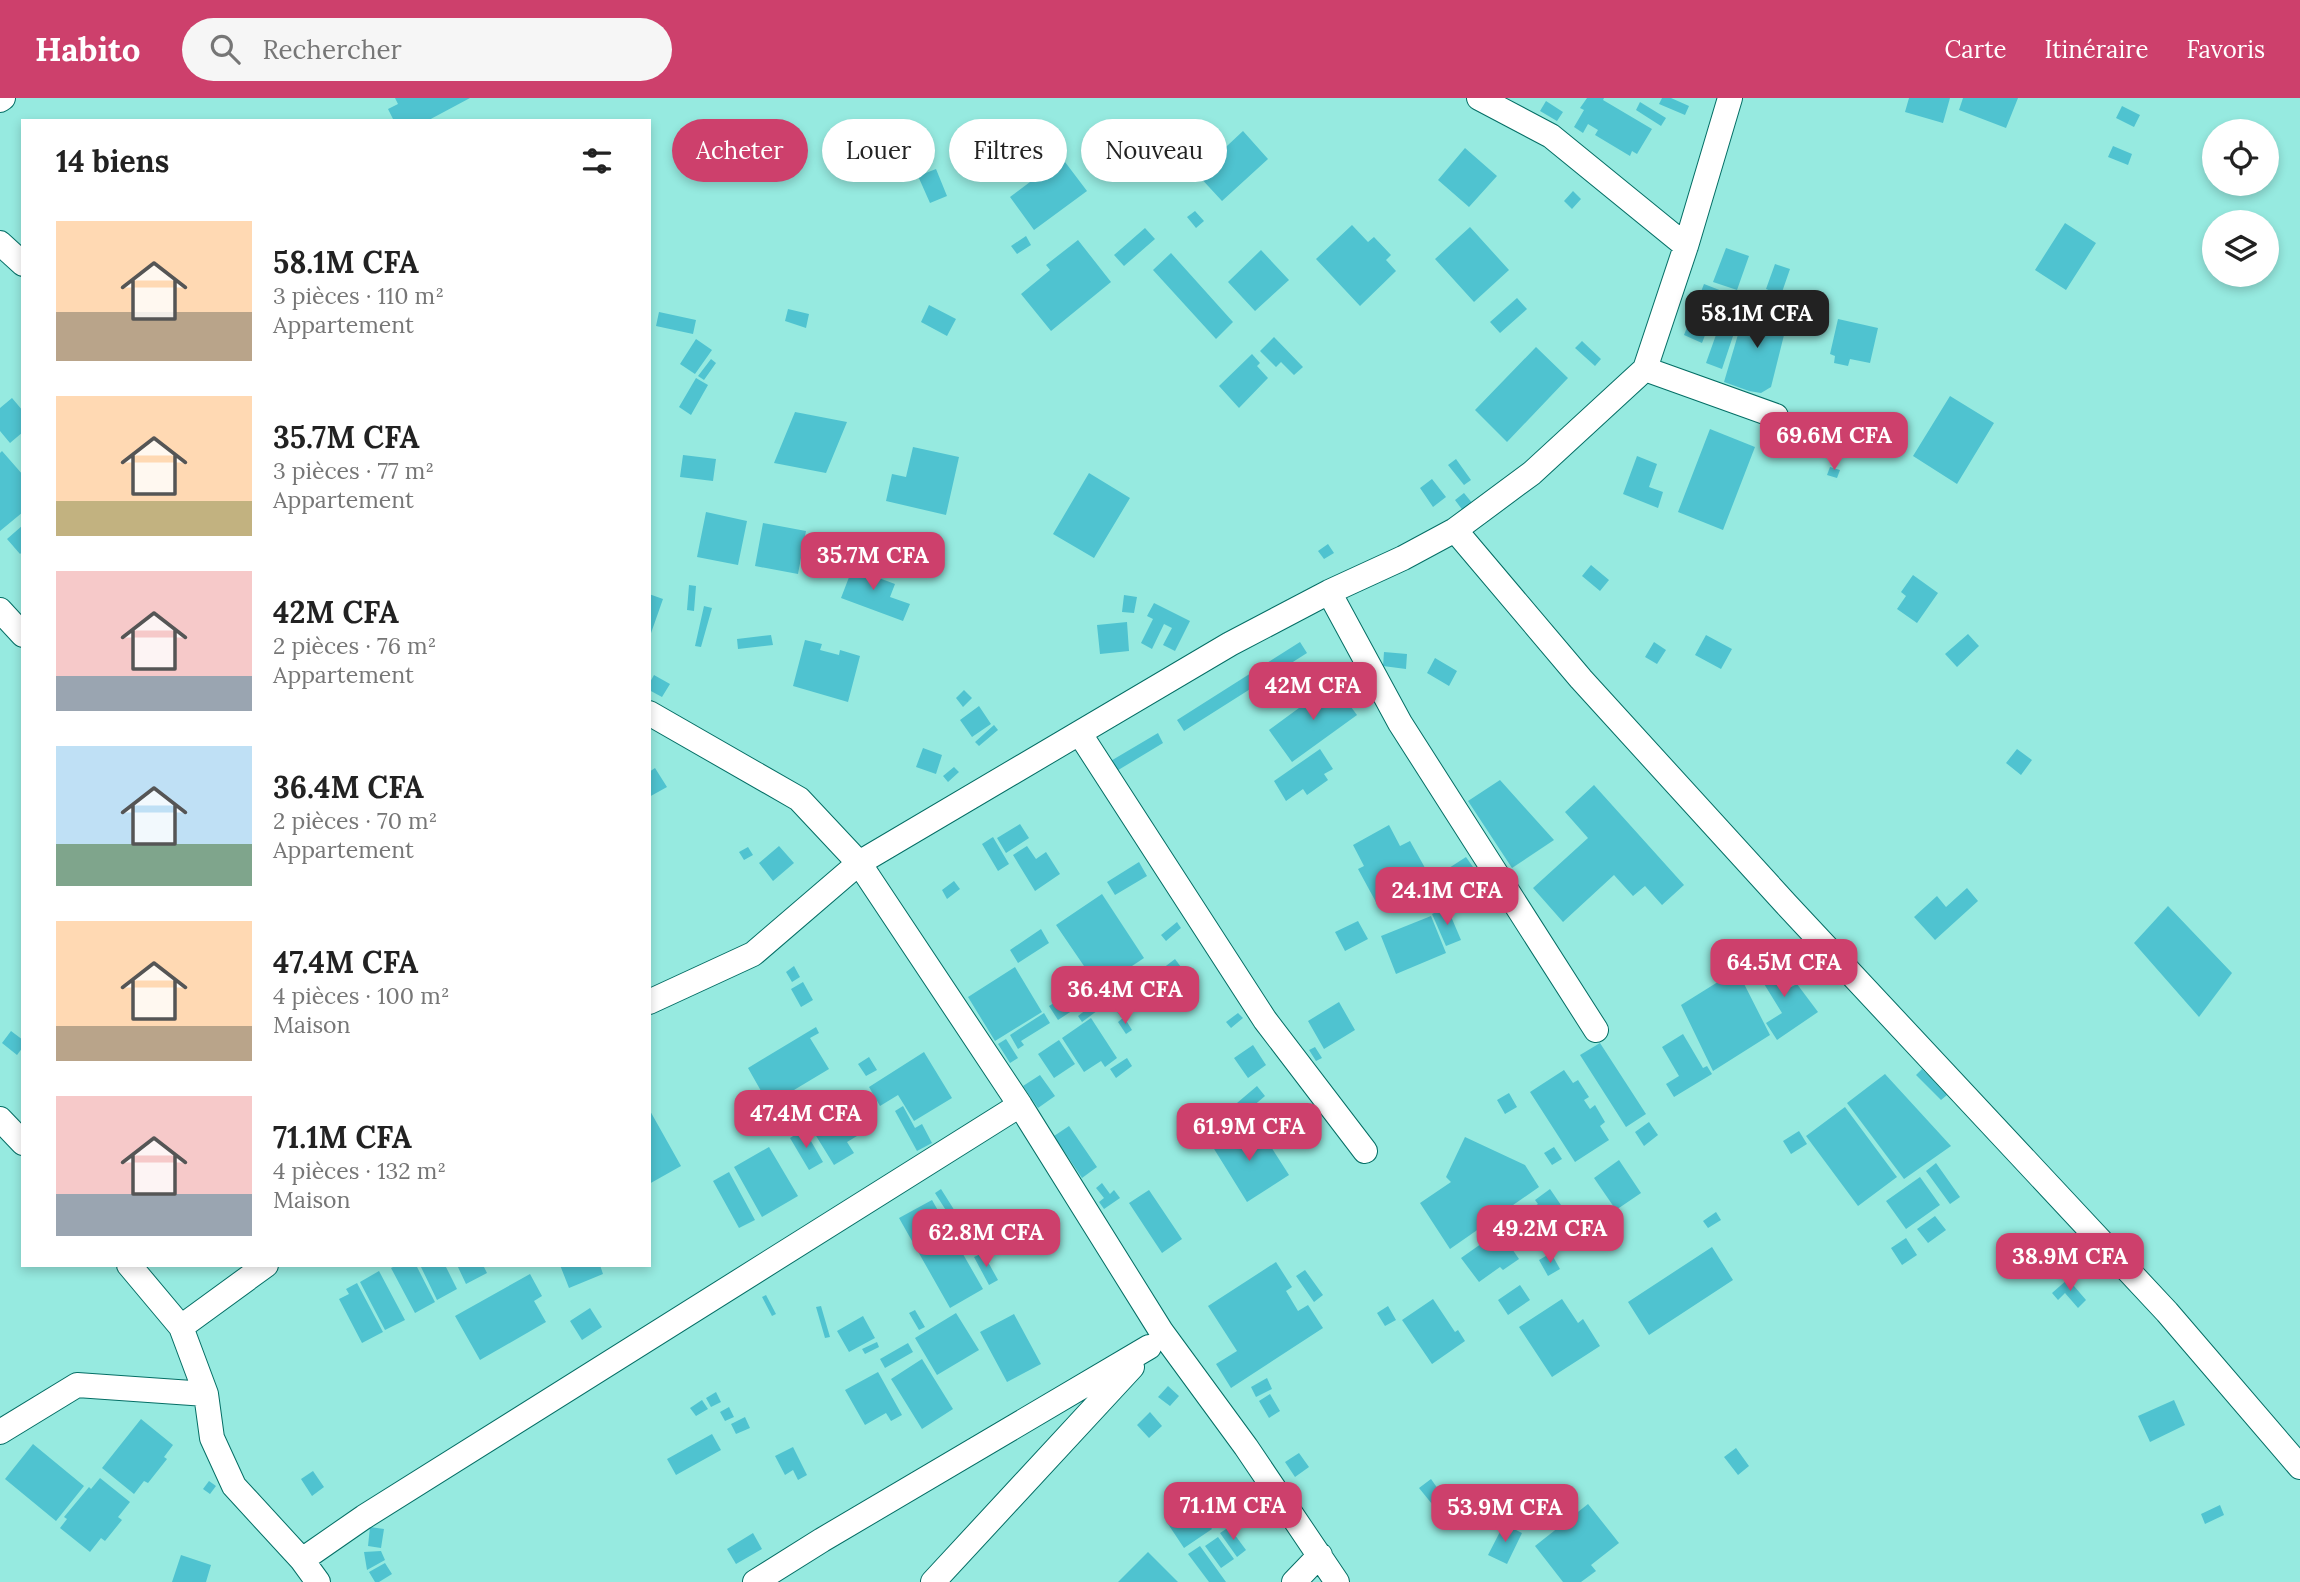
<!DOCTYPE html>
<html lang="fr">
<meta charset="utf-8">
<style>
body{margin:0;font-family:Lora,serif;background:#f6f6f6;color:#222;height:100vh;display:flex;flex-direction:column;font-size:26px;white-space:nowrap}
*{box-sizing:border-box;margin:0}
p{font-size:23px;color:#767676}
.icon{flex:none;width:38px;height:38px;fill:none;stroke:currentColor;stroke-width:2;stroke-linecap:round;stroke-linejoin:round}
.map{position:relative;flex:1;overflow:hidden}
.side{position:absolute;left:21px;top:21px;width:630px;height:1148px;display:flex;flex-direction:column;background:#fff;border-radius:0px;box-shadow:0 4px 10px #0003}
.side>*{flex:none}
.top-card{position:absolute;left:672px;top:21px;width:665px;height:63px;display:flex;gap:14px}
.fabs{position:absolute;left:2202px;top:21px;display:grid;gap:14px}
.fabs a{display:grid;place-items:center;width:77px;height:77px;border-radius:50%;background:#fff;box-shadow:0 4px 10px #0003;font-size:35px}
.price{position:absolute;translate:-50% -60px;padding:0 16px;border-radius:14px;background:#cd406c;color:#fff;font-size:23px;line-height:46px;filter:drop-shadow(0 2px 4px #0008)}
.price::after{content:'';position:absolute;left:50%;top:42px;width:21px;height:16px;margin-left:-10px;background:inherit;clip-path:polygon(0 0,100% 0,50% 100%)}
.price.current{background:#222;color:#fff}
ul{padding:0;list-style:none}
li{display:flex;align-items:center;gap:21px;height:175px;padding:0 35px}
li span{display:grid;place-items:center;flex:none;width:196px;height:140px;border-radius:0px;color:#555}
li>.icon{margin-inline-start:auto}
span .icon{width:84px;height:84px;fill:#fffc;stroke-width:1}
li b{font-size:30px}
h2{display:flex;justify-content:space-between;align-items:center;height:84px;padding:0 35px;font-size:30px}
.pill{padding:0 24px;border-radius:32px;background:#fff;box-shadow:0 4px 10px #0003;font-size:24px;line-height:63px}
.pill.current{background:#cd406c;color:#fff}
header{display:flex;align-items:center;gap:42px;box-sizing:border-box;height:98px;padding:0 35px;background:#cd406c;color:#fff}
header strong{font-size:33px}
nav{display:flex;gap:38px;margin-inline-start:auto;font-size:24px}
.search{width:490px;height:63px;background:#f6f6f6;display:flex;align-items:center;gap:18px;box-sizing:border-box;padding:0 24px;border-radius:38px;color:#767676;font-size:26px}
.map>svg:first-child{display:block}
</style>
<header>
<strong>Habito</strong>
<div class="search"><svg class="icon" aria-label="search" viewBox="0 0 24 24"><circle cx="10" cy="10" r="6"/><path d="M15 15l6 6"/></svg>Rechercher</div>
<nav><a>Carte</a><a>Itinéraire</a><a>Favoris</a></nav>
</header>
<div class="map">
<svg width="2300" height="1484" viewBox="0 0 2300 1484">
<rect width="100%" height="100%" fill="#96eae0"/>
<!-- building -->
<path fill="#4fc3d0" d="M395,0H470L427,23H394L388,11L398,6Z
M1587,0H1604L1603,2L1652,31L1637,56L1632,53L1630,58L1595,37L1598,32L1588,26L1583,35L1574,29L1584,12L1580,10Z
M1662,0H1671L1689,8L1685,17L1659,6Z
M1909,0H1950L1943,25L1905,14Z
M1963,0H2018L2006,30L1959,12Z
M1546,3L1563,14L1557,23L1540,13Z
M1640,4L1666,20L1661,28L1636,12Z
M2122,8L2140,17L2134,29L2116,20Z
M1243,33L1268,61L1222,103L1197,76Z
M2113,48L2132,56L2128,67L2108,59Z
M1465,50L1497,78L1469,109L1438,82Z
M1062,60L1087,93L1034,132L1010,99Z
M936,71L947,98L930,105L918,78Z
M1573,93L1581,101L1572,111L1564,103Z
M1195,113L1204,123L1196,130L1187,119Z
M2065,125L2096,145L2066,192L2035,172Z
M1352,127L1368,144L1374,139L1391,157L1386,162L1396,173L1360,208L1316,161Z
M1470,129L1509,172L1474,204L1435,161Z
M1145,130L1155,141L1124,168L1114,157Z
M1026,138L1031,147L1017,156L1011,148Z
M1078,142L1111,184L1051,233L1021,196L1050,172L1046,167Z
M1726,150L1749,158L1737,192L1713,184Z
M1261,152L1289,182L1255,213L1228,184Z
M1171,155L1233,224L1216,241L1153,172Z
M1775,166L1790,171L1781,197L1766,191Z
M1704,186L1722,193L1702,245L1684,237Z
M1517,200L1527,211L1500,235L1490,224Z
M1728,203L1743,208L1722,271L1706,265Z
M1747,206L1789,217L1771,289L1761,295L1749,293L1724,284Z
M929,207L956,221L947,238L921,224Z
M788,211L809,216L806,230L785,223Z
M659,214L696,222L693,236L656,228Z
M1838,221L1878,230L1870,265L1850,261L1848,268L1834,265L1835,258L1830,256Z
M1274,239L1303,269L1294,277L1281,264L1276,269L1260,253Z
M696,241L712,252L695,276L680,266Z
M1582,243L1601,261L1595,268L1575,250Z
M1536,249L1568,280L1507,344L1475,312Z
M1252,256L1260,265L1257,268L1268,280L1239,310L1219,288Z
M711,261L716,265L704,282L698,278Z
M696,280L708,287L691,317L679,309Z
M1950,298L1994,325L1957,386L1913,358Z
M12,300L23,313V334L10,345L0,333V310Z
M795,314L847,324L826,375L774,365Z
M1710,331L1755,349L1723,432L1678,414Z
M913,349L959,359L946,417L886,403L892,376L906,379Z
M2,353L23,377V414L0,433V355Z
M683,357L716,361L713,383L680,379Z
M1637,358L1657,366L1649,389L1663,394L1658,410L1623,396Z
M1456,361L1471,382L1464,387L1448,367Z
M1830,369L1840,372L1837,380L1827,377Z
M1089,375L1130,400L1094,460L1053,436Z
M1432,381L1446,399L1433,409L1420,390Z
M1464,395L1473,406L1464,414L1455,402Z
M706,414L747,423L738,467L697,459Z
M763,425L806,433L798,476L755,468Z
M23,427V453L20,456L7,441Z
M1328,446L1334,455L1324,461L1318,453Z
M856,461L872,467L868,476L895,486L890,499L910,506L903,523L841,500Z
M1591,467L1609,482L1600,493L1582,478Z
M1913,477L1938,495L1917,525L1897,511L1906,498L1901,494Z
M689,487L696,488L694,513L687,512Z
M649,496L663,501L650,538H649Z
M1124,497L1137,499L1134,515L1122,514Z
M1154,505L1190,523L1175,553L1163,547L1172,530L1164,526L1152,551L1141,545L1153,521L1147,518Z
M704,508L712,510L701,549L695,548Z
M1127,524L1129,553L1100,556L1097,527Z
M1968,536L1979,548L1957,569L1945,556Z
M771,537L773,547L738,551L737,541Z
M1706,537L1732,551L1721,571L1695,557Z
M805,542L822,546L820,552L839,557L840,552L860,558L848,604L793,588Z
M1300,544L1307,555L1184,633L1177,622Z
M1654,544L1666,552L1657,566L1645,559Z
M1384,554L1407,556L1406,571L1383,568Z
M1435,560L1457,573L1449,588L1427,575Z
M654,577L670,586L662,599L649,592V586Z
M1333,585L1357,617L1292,664L1269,632Z
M964,592L972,600L963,609L956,600Z
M979,608L991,626L972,639L960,622Z
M994,627L998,632L979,648L975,644Z
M1158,635L1163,645L1115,674L1109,664Z
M923,650L942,657L936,676L916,669Z
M1320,651L1333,671L1324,676L1328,682L1307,697L1303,691L1286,703L1274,683Z
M2017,651L2032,662L2021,677L2006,665Z
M954,669L959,674L948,684L943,678Z
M655,670L667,689L649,699V674Z
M1500,682L1554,742L1512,770L1468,703Z
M1594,687L1684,787L1662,807L1645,788L1633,798L1614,777L1563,824L1533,790L1588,740L1565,714Z
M1020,726L1029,740L1006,755L997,740Z
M1389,727L1400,748L1410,743L1429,777L1377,806L1358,771L1364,768L1353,747Z
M993,739L1009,766L998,773L982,746Z
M779,748L794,765L773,783L759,765Z
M1027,748L1036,761L1046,754L1060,776L1035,793L1013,757Z
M748,749L753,757L744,762L739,754Z
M1466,759L1473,769L1442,789L1435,779Z
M1139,764L1147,778L1115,797L1107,784Z
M954,783L960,791L947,801L942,792Z
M1967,790L1978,803L1935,842L1914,819L1937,798L1946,809Z
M1102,796L1144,860L1099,890L1056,827Z
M2168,808L2232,875L2199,919L2134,845Z
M1447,809L1461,842L1446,848L1432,816Z
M1431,818L1446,855L1396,876L1381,838Z
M1358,823L1368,841L1345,853L1335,834Z
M1177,824L1181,830L1166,843L1161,837Z
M1041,831L1049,845L1018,865L1010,852Z
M1770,857L1791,889L1797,886L1818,914L1777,942L1766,925L1782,915L1753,868Z
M1175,861L1184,873L1141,906L1132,894Z
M794,868L800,879L792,884L786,874Z
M1015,869L1042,914L995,943L968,899Z
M1071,871L1090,901L1058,922L1049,908L1072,894L1061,877Z
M1737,872L1770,937L1713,973L1681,907Z
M803,884L813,902L801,909L791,891Z
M1130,895L1138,906L1121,919L1113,908Z
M1096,904L1101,910L1082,924L1078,918Z
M1339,904L1355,932L1324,951L1308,923Z
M1044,915L1050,925L1021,943L1024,947L1018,951L1010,937Z
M1238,915L1243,920L1231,930L1226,924Z
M1124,919L1132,932L1126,936L1118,924Z
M1091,920L1117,960L1105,969L1101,963L1084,974L1062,940Z
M816,929L819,935L810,940L829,971L769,1007L748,970Z
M11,933L23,942V949L17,957L2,945Z
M1683,936L1703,970L1707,968L1712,976L1674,999L1666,986L1679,978L1662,949Z
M1006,941L1018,960L1010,965L998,946Z
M1059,942L1075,966L1054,980L1038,956Z
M1600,945L1646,1016L1626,1029L1580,957Z
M1253,947L1266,967L1248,980L1234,960Z
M1315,949L1322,960L1316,963L1309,952Z
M924,954L952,1000L914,1023L898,997L880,1008L869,989Z
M869,959L877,972L866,978L858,966Z
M1127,960L1132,968L1116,980L1110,971Z
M1922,971L1947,997L1941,1002L1916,977Z
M1564,972L1573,985L1578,982L1589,999L1584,1002L1590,1011L1595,1007L1605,1024L1600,1028L1609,1042L1575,1064L1530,994Z
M1885,976L1951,1048L1904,1081L1847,1005Z
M1040,977L1055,998L1038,1010L1023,988Z
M1257,988L1265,998L1245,1015L1237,1005Z
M1509,995L1517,1009L1505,1016L1497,1002Z
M858,999L867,1014L859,1019L867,1032L847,1044L854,1055L834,1067L810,1028Z
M903,1008L915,1030L922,1026L932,1045L917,1053L895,1013Z
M1845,1009L1897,1079L1858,1108L1806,1038Z
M649,1011L681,1068L649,1086Z
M1649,1024L1658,1037L1644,1048L1635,1034Z
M1241,1027L1256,1052L1268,1044L1289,1077L1247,1104L1211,1046Z
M1069,1028L1097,1069L1082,1080L1054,1038Z
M804,1031L823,1064L809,1072L790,1040Z
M1799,1033L1807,1046L1791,1056L1783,1043Z
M1465,1039L1525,1067L1539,1089L1450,1151L1420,1105L1451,1084L1446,1079Z
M769,1049L798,1098L762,1119L734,1069Z
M1554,1049L1562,1061L1552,1067L1544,1055Z
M1619,1062L1641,1095L1616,1112L1594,1080Z
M1936,1065L1960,1099L1950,1106L1926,1073Z
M729,1074L755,1122L739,1130L713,1083Z
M1920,1079L1940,1107L1906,1131L1886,1103Z
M1102,1085L1110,1096L1114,1092L1120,1100L1104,1111L1099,1104L1104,1100L1096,1090Z
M941,1091L958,1118L952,1122L935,1095Z
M1550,1091L1574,1126L1556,1138L1552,1132L1529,1148L1513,1123L1538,1106L1535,1102Z
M1149,1092L1182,1141L1162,1155L1129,1105Z
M932,1102L983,1191L950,1210L899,1120Z
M1716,1114L1721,1122L1708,1130L1703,1123Z
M1935,1118L1946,1132L1928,1145L1917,1131Z
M964,1126L976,1148L969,1152L957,1130Z
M1497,1129L1519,1161L1503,1172L1500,1169L1479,1184L1461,1160L1488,1141L1485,1138Z
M1906,1140L1917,1157L1902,1167L1891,1150Z
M1712,1149L1733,1182L1649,1237L1628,1204Z
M983,1155L998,1182L989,1187L974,1159Z
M1551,1155L1560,1171L1548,1178L1539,1162Z
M1276,1164L1292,1189L1286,1193L1298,1213L1308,1207L1323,1230L1231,1290L1216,1266L1237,1253L1208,1208Z
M397,1167H416L435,1204L415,1215L391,1170Z
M420,1167H445L457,1191L437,1202Z
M457,1167H483L487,1175L466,1186Z
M560,1167H600L603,1176L569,1190Z
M1305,1172L1323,1197L1314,1204L1296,1178Z
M379,1173L405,1222L385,1232L360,1184Z
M530,1176L542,1198L534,1203L546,1224L480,1262L455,1218Z
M2068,1181L2086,1202L2078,1210L2065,1195L2058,1202L2052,1195Z
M357,1185L383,1234L362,1245L339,1201L349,1196L346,1191Z
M1520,1187L1530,1202L1508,1217L1498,1202Z
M766,1197L776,1216L772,1218L762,1199Z
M1433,1201L1455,1234L1458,1232L1465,1243L1432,1266L1402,1222Z
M1562,1201L1578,1225L1583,1221L1600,1248L1552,1279L1519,1229Z
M821,1208L830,1239L825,1240L816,1209Z
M1388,1208L1396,1222L1385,1228L1377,1215Z
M590,1210L602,1229L582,1242L570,1223Z
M915,1212L925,1229L919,1232L909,1215Z
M956,1215L979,1252L937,1277L915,1240Z
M1014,1216L1041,1266L1007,1284L980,1234Z
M863,1218L875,1240L849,1254L837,1233Z
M877,1244L879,1249L865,1256L862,1251Z
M908,1245L913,1254L885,1270L880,1261Z
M922,1261L953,1311L922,1331L891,1281Z
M878,1274L902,1317L891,1323L886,1315L865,1327L845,1292Z
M1267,1280L1272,1291L1256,1299L1251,1289Z
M1168,1288L1179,1298L1170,1308L1158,1299Z
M716,1294L721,1304L711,1309L706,1300Z
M1270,1296L1280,1313L1269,1320L1259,1303Z
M702,1302L708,1311L696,1318L690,1310Z
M2174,1302L2185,1327L2150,1344L2138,1318Z
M729,1309L734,1319L725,1323L720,1314Z
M1150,1314L1162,1328L1149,1340L1137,1327Z
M745,1319L750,1330L736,1336L731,1326Z
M141,1321L173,1347L164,1359L167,1361L148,1385L144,1383L134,1396L102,1370Z
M712,1336L721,1352L676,1377L667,1361Z
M33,1346L84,1388L56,1423L5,1381Z
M793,1349L807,1377L798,1382L793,1372L785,1377L775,1358Z
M1736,1350L1749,1368L1738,1377L1724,1359Z
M1299,1355L1309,1369L1295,1379L1285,1364Z
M313,1373L324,1389L312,1398L301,1381Z
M100,1380L130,1404L118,1419L122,1422L105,1443L101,1440L90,1454L60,1430L67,1421L64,1419L89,1389L91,1391Z
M1431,1381L1443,1398L1432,1406L1419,1390Z
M209,1383L216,1388L210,1396L203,1391Z
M1235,1392L1247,1406L1232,1418L1221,1404Z
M1194,1405L1212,1431L1184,1450L1166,1423Z
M1588,1406L1619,1445L1591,1467L1596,1473L1581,1484H1563L1535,1448Z
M2220,1407L2224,1417L2205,1426L2201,1416Z
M1504,1426L1522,1435L1507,1466L1488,1457Z
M370,1429L384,1431L381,1450L368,1448Z
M1229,1429L1246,1452L1237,1459L1220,1435Z
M753,1435L762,1451L736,1466L727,1451Z
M1218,1439L1234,1461L1221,1470L1205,1448Z
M1200,1448L1226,1484H1209L1188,1456Z
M381,1453L385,1462L367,1472L364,1454Z
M1148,1454L1178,1484H1118Z
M181,1457L211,1467L206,1484H172Z
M385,1465L392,1476L379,1484H375L369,1474Z"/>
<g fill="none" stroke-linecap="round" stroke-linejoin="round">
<defs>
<path id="minor" d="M1479,0L1551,38L1686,148
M0,2L3,0
M0,145L23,166
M1645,271L1776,318
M1455,432L1581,581L1786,806L2167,1214L2300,1369
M1329,494L1400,625L1596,932
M0,512L23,537
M649,615L799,701L859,765L1020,1007L1161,1233L1246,1349L1337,1484
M1080,636L1265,922L1365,1053
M649,904L753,856L859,765L1230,546L1329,494L1403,460L1455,432L1532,375L1645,271L1686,148L1730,0
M0,1021L23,1045
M129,1167L181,1229L206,1296L212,1340L234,1388L302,1462L318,1484
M181,1229L266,1167
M0,1334L77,1287L206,1296
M302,1462L364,1419L1020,1007
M755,1484L822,1442L1149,1249
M933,1484L1132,1269
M1294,1484L1320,1457"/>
</defs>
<!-- minor casing -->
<use href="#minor" stroke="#046e65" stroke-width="26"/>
<!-- minor -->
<use href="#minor" stroke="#fff" stroke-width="24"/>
</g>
</svg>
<div class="fabs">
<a><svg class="icon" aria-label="locate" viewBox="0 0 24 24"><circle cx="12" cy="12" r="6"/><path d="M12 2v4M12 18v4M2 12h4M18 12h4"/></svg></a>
<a><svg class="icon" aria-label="layers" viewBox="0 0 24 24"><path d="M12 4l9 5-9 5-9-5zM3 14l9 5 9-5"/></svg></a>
</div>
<b class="price current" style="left:1757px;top:252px">58.1M CFA</b>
<b class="price" style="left:1834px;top:374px">69.6M CFA</b>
<b class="price" style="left:873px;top:494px">35.7M CFA</b>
<b class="price" style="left:1313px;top:624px">42M CFA</b>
<b class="price" style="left:1447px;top:829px">24.1M CFA</b>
<b class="price" style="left:1784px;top:901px">64.5M CFA</b>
<b class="price" style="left:1125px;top:928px">36.4M CFA</b>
<b class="price" style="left:806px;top:1052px">47.4M CFA</b>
<b class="price" style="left:1249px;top:1065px">61.9M CFA</b>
<b class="price" style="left:1550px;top:1167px">49.2M CFA</b>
<b class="price" style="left:986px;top:1171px">62.8M CFA</b>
<b class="price" style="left:2070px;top:1195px">38.9M CFA</b>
<b class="price" style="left:1233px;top:1444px">71.1M CFA</b>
<b class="price" style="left:1505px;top:1446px">53.9M CFA</b>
<div class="top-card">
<a class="pill current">Acheter</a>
<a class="pill">Louer</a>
<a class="pill">Filtres</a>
<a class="pill">Nouveau</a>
</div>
<section class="side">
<h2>14 biens<svg class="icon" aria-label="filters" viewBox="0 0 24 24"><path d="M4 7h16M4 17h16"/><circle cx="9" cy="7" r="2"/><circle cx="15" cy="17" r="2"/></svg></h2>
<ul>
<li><span style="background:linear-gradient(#ffd9b3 65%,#b9a48a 0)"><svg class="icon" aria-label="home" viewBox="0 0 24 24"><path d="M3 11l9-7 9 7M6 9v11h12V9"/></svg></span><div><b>58.1M CFA</b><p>3 pièces · 110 m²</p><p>Appartement</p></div></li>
<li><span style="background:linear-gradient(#ffd9b3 75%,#c2b280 0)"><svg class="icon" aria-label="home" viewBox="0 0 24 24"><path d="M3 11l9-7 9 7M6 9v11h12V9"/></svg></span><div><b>35.7M CFA</b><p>3 pièces · 77 m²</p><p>Appartement</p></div></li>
<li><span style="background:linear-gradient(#f6c9c9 75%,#9aa5b1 0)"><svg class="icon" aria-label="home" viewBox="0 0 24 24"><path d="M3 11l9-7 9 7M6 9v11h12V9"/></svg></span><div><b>42M CFA</b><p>2 pièces · 76 m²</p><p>Appartement</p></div></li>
<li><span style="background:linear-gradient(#bfe0f5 70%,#7fa58c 0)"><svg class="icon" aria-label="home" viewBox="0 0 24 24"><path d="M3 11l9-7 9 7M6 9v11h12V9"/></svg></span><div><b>36.4M CFA</b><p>2 pièces · 70 m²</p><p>Appartement</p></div></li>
<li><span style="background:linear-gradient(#ffd9b3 75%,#b9a48a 0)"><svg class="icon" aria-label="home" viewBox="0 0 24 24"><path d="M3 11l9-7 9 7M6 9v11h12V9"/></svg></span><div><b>47.4M CFA</b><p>4 pièces · 100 m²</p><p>Maison</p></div></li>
<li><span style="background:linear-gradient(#f6c9c9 70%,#9aa5b1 0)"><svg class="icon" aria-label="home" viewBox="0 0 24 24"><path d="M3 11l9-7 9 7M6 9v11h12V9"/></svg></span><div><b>71.1M CFA</b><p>4 pièces · 132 m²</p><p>Maison</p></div></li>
</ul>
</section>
</div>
